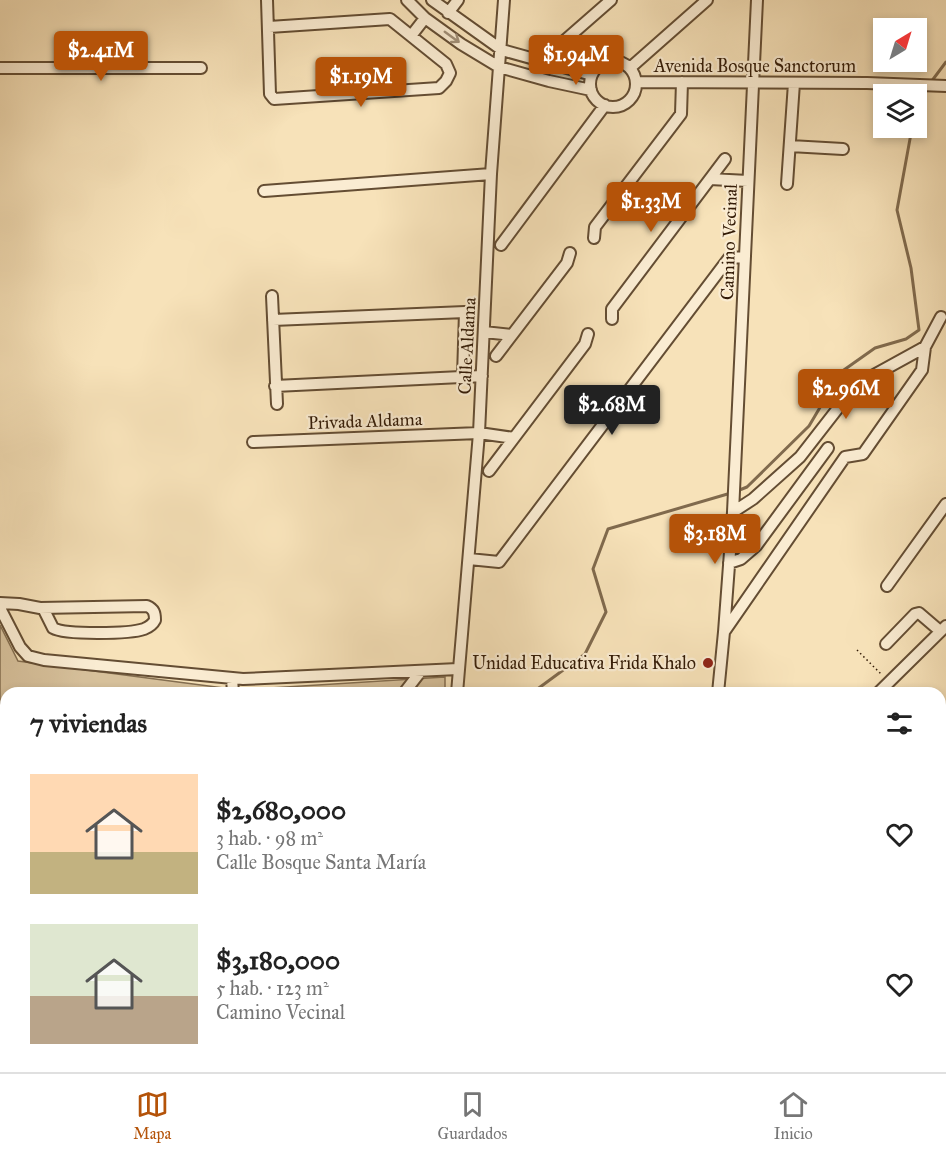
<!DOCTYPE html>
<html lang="es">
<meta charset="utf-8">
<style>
body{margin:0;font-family:"IM FELL Great Primer",serif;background:#f2f2f2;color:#222;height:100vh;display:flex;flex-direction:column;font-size:22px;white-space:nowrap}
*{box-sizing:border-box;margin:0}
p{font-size:20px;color:#767676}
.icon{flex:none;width:33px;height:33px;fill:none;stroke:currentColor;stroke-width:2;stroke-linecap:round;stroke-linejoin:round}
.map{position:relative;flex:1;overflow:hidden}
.sheet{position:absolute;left:0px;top:687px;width:946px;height:386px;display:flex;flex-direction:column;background:#fff;border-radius:18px 18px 0 0;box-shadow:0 3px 9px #0003}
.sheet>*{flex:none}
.needle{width:39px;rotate:38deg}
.buttons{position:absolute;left:873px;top:18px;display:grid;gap:12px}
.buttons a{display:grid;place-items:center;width:54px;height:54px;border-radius:0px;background:#fff;box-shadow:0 3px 9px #0003;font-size:30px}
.price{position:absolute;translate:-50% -51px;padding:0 14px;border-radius:6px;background:#b45309;color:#fff;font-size:20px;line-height:39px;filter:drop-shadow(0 2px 3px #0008)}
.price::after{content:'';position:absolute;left:50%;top:36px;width:18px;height:14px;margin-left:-9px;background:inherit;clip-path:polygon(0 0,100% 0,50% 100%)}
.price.on{background:#222;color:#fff}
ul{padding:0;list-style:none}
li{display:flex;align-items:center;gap:18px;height:150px;padding:0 30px}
li span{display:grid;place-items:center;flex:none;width:168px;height:120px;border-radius:0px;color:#555}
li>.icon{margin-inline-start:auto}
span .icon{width:72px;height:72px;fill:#fffc;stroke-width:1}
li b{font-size:26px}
h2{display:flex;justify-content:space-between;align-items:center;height:72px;padding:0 30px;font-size:26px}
.tabs{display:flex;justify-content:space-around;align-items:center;height:84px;border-top:2px solid #e0e0e0;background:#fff;font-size:16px;color:#767676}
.tabs a{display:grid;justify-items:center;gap:3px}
.tabs .on{color:#b45309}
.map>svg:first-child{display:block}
</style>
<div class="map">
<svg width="946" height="1072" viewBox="0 0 946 1072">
<rect width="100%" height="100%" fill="#f7e2b9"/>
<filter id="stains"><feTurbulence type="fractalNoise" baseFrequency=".00333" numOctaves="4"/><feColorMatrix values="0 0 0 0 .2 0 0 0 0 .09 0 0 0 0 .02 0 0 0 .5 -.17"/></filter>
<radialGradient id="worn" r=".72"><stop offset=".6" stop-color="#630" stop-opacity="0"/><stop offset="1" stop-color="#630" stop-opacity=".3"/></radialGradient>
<!-- green -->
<path fill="#d6c09b" stroke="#846e50" stroke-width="1.5" d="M0,625L18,661L239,690L445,677V693H6V791H0Z
M6,942V997L0,996V979Z
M164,1067V1066L236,1067L232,1072H166Z"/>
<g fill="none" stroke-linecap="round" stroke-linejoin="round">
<!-- stream -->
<path stroke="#806a4d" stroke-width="3" d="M931,82L946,62
M916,107L928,88
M737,491L747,487L809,426L841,372L875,348L906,339L919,330L911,268L897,210L912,128
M532,693L585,654L606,612L593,569L608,529L731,493
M0,942L1,941
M241,1072L245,1066"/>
<defs>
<path id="minor" d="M267,0L270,94L274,99L439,88L446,81L450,73L446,64L390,19L269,27
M407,0L425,18L461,44L499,67L549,81L591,90
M432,0L502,50L592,75
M448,13L458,0
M411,36L425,18
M590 84a23 23 0 1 1 46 0a23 23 0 1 1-46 0Z
M563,66V42L611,0
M0,68H201
M630,68L707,0
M637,82L867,83L946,86
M790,146L843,149
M710,179L748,181
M787,184L794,83
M264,191L491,174
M594,238L595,227L681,114L682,82
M501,245L605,105
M272,296L277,404
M612,319V309L725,159
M273,320L465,312L463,376
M484,332L512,335
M496,356L567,263L570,253
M275,386L482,376
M253,442L479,433L514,438
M489,471L585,344L588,334
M733,512L753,499L800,457L856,385L925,347L941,317
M469,559L499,562L729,258L745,257
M729,563L741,559L756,546L828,448
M887,586L946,504
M0,603L19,604L40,608L147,606C154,609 155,613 155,620C153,624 149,627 144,629C130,634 65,635 53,628L43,608
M0,608L20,647L28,656L44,660L243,679L458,669
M724,632L733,512L757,0
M886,644L915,614L919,613L940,631
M232,678L233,693
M404,693L421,671
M457,693L479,433L491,174L504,0
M718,693L724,632L845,457L863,454L922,370L925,347
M878,693L946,626
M0,840H6
M940,858L946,856
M940,891L946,908
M443,1066V1072
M715,1066L717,1072
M381,1072L388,1066
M487,1072L493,1066
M743,1072L761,1066
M916,1072L935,1066"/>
</defs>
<!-- minor casing -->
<use href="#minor" stroke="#644d33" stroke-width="14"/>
<!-- path -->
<path stroke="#331b06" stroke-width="1.5" stroke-dasharray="1.5 3" stroke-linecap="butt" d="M857,650L882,675
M0,781H6"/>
<!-- minor -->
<use href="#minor" stroke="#faecd2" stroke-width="10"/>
</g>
<!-- one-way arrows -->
<defs><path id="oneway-shaft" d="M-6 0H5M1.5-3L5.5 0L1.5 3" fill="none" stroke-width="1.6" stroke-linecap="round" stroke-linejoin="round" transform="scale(1.5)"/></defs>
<use stroke="#a08e76" href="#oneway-shaft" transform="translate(452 37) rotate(36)"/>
<!-- markers -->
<circle fill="#8f2418" stroke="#faecd2" stroke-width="2" cx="708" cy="663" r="6"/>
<g text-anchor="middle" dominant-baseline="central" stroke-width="4.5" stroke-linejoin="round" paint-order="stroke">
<!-- street labels -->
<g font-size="18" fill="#331b06" stroke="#faecd2">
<text x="755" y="66">Avenida Bosque Sanctorum</text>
<text transform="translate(729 242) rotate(-88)">Camino Vecinal</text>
<text transform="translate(467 346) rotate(-87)">Calle Aldama</text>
<text transform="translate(365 421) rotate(-2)">Privada Aldama</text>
</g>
<!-- poi labels -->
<g font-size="18" fill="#331b06" stroke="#faecd2" text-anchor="end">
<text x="696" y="663">Unidad Educativa Frida Khalo</text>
</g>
</g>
<rect width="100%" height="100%" filter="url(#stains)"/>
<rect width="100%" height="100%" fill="url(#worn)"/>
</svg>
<div class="buttons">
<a><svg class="needle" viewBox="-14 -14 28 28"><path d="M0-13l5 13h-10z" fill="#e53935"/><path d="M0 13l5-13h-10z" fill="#767676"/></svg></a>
<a><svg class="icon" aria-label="layers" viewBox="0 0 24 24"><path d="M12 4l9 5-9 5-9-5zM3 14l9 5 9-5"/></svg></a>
</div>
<b class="price" style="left:101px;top:82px">$2.41M</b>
<b class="price" style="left:576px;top:86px">$1.94M</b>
<b class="price" style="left:361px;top:108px">$1.19M</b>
<b class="price" style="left:651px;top:233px">$1.33M</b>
<b class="price" style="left:846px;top:420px">$2.96M</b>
<b class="price on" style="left:612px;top:436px">$2.68M</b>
<b class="price" style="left:715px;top:565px">$3.18M</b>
<section class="sheet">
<h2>7 viviendas<svg class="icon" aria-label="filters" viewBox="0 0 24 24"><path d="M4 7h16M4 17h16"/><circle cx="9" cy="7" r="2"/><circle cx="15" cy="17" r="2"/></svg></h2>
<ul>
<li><span style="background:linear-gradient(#ffd9b3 65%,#c2b280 0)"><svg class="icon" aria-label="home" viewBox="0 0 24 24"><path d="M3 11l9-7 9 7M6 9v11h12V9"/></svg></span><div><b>$2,680,000</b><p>3 hab. · 98 m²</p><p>Calle Bosque Santa María</p></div><svg class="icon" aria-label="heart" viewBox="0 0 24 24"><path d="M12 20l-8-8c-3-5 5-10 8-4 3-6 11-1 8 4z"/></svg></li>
<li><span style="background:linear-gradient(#dfe7d0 60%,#b9a48a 0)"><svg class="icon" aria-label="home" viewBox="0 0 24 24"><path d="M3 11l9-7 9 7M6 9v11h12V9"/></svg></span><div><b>$3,180,000</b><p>5 hab. · 123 m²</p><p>Camino Vecinal</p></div><svg class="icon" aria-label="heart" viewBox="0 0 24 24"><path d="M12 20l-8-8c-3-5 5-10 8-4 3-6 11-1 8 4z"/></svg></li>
</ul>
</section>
</div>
<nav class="tabs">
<a class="on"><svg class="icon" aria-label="map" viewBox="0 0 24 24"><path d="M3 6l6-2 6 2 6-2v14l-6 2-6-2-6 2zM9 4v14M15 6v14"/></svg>Mapa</a>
<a><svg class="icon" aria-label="saved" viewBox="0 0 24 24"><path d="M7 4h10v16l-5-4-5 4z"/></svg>Guardados</a>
<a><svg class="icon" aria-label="home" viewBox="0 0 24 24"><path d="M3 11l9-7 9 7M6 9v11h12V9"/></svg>Inicio</a>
</nav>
